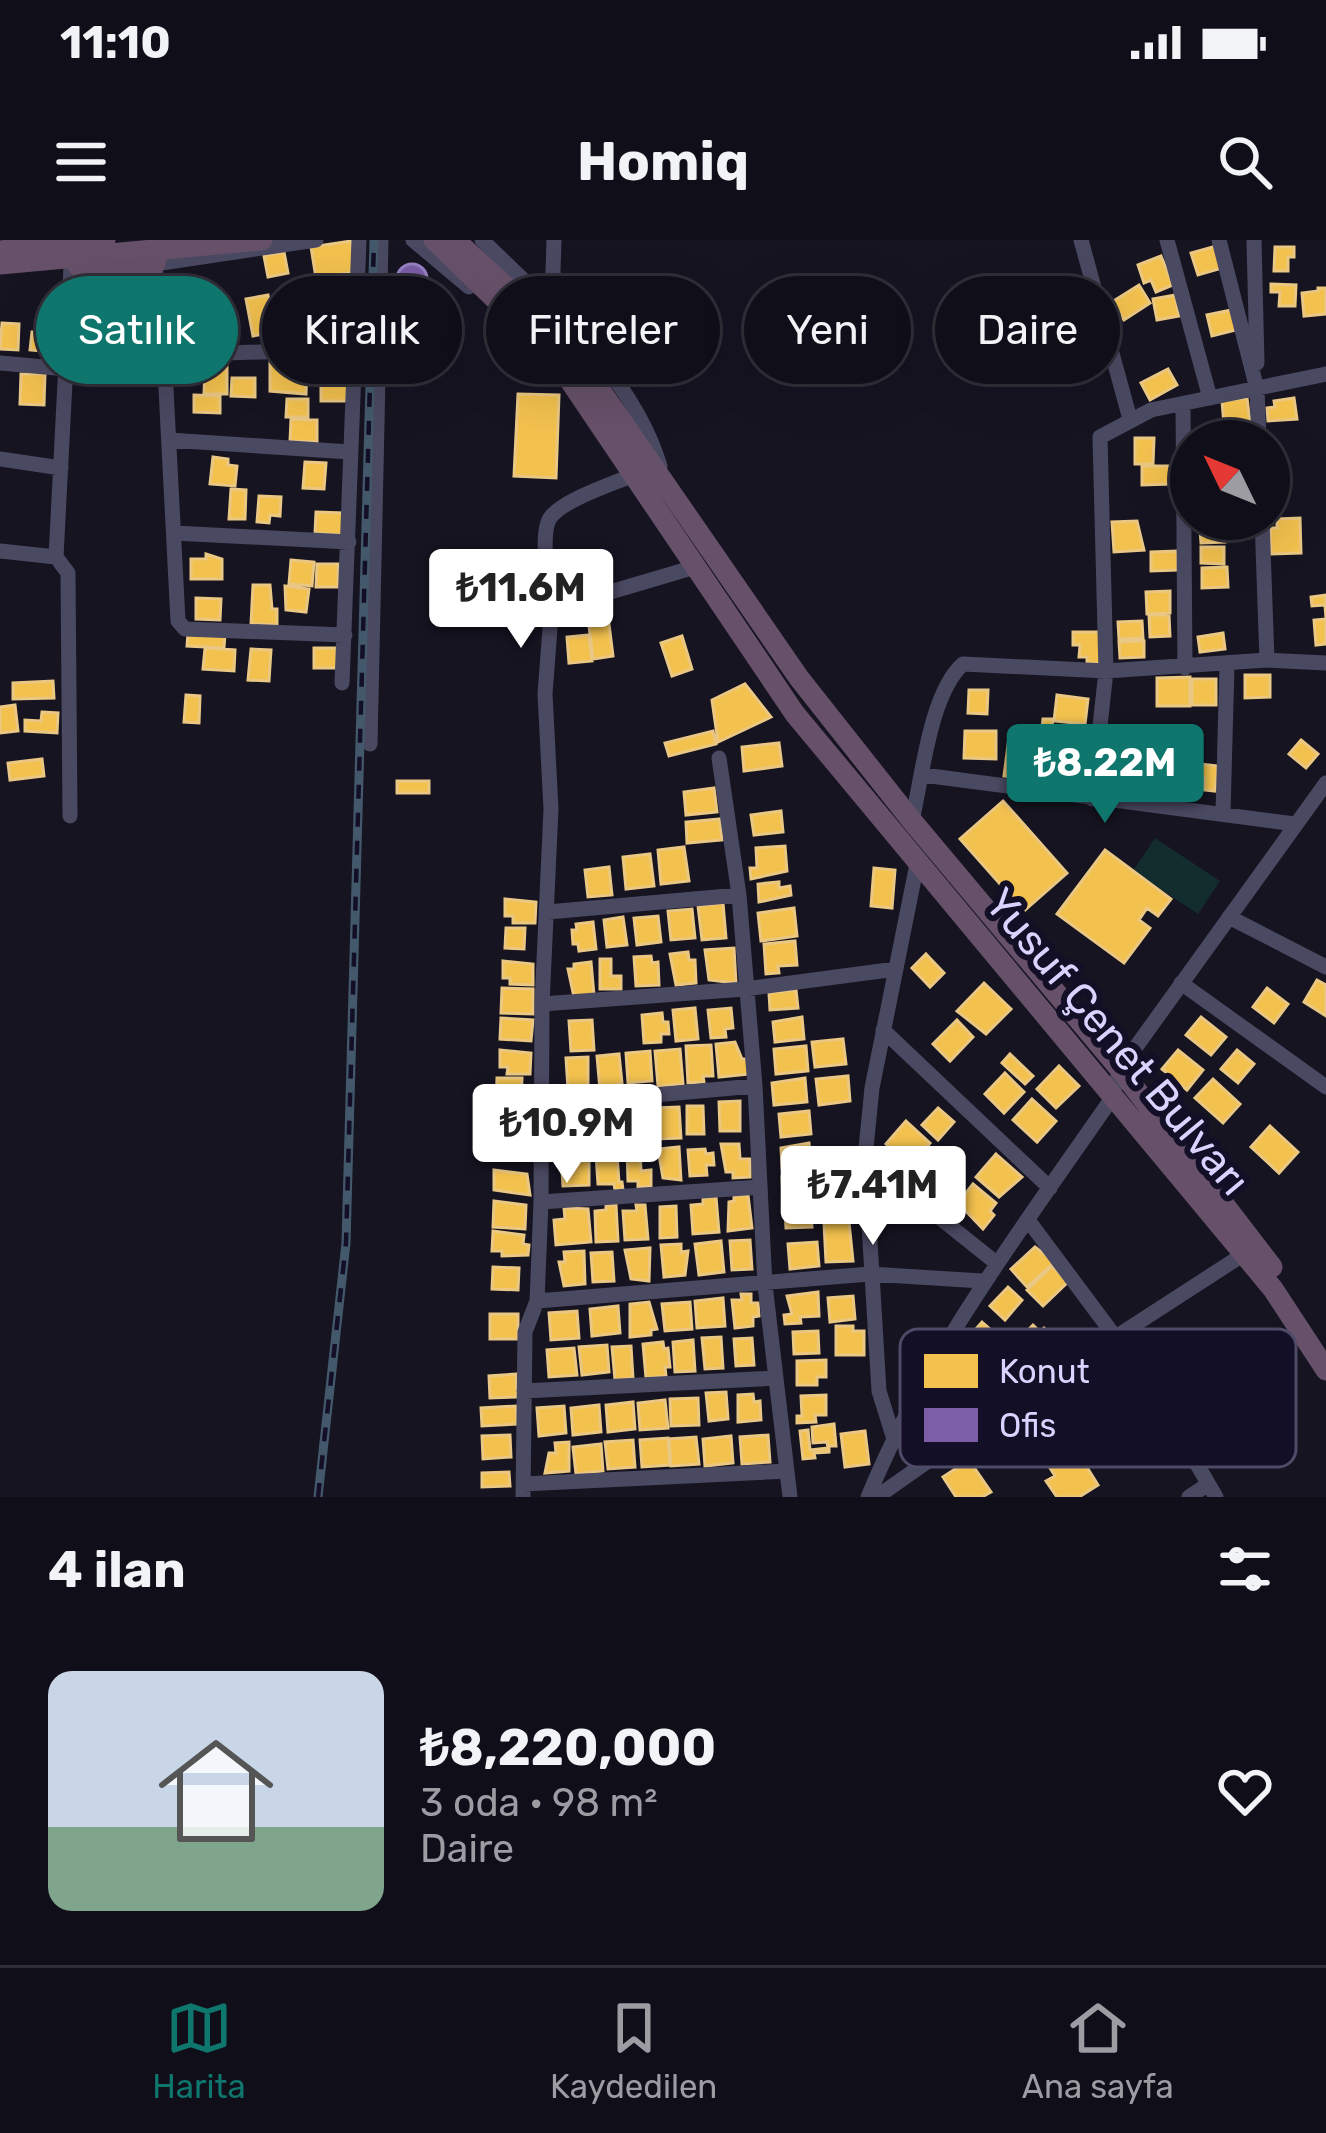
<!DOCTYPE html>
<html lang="tr">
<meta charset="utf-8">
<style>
body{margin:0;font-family:Rubik,sans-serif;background:#1e1d26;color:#f1f3f6;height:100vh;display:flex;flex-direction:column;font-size:45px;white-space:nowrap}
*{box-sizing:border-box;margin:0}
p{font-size:39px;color:#9c9ca2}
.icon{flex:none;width:66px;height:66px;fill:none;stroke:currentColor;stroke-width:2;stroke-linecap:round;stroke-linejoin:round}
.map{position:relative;height:1257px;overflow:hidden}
.panel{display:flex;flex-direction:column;background:#100f19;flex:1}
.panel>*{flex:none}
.banner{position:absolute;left:36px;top:36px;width:1254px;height:108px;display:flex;gap:24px}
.needle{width:78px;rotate:313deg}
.tools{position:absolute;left:1170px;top:180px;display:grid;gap:24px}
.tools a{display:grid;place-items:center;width:120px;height:120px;border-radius:50%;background:#100f19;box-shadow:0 12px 48px #0002,0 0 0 3px #302f38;font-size:60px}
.price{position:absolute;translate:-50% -102px;padding:0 27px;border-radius:12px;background:#fff;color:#222;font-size:39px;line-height:78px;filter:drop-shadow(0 3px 6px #0008)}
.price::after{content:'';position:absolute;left:50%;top:72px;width:36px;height:27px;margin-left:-18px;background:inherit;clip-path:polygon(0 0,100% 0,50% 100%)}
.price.active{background:#0f766e;color:#fff}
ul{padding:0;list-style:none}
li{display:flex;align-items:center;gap:36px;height:300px;padding:0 48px}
li span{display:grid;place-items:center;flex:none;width:336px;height:240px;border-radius:24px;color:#555}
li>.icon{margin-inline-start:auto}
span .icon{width:144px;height:144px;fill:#fffc;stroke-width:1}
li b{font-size:51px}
h2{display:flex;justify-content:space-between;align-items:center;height:144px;padding:0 48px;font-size:51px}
.chip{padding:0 42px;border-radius:54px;background:#100f19;box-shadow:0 12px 48px #0002,0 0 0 3px #302f38;font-size:42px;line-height:108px}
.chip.active{background:#0f766e;color:#fff}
.status{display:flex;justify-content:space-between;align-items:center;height:84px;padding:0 60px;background:#100f19;direction:ltr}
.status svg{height:33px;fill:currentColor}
header{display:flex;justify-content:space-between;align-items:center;height:156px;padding:0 48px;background:#100f19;font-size:54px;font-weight:700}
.tabs{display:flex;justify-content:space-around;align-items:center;height:168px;border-top:3px solid #302f38;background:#100f19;font-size:33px;color:#9c9ca2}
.tabs a{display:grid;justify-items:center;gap:6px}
.tabs .active{color:#0f766e}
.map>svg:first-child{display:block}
</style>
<div class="status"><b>11:10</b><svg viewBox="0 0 49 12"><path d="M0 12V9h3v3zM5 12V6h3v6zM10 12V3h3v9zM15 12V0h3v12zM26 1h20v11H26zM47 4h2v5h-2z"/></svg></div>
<header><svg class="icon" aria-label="menu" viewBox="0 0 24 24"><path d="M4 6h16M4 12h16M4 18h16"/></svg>Homiq<svg class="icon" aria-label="search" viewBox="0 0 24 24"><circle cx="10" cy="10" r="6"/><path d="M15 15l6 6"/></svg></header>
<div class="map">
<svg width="1326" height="1257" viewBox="0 0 1326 1257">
<rect width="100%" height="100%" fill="#161421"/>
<!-- green -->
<path fill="#132c2d" d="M1155,598L1220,641L1198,674L1133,631Z"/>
<!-- homes -->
<path fill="#f2c14e" stroke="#eac783" stroke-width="3" d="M351,1L355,32L316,38L311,7Z
M1216,6L1222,28L1198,35L1191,13Z
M1275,7H1294V17H1288V31H1274Z
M284,12L288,33L268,37L264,16Z
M1161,16L1173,45L1156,52L1151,40L1144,43L1138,25Z
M350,35L353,53L331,56L329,38Z
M1271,44L1296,45L1295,66H1279L1280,52H1271Z
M1139,45L1150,63L1124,80L1112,62Z
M1318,48H1326V74L1304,76L1302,53L1318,51Z
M268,55L275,92L253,96L246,59Z
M1175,55L1179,76L1157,80L1153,59Z
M198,60L203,76L180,83L175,66Z
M1231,70L1236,90L1212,96L1207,75Z
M209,78L217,98L198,105L195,100L191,102L185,87Z
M2,83L19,84L18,110L0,109Z
M32,92L54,93L53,112L30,110Z
M270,121L294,122V126L307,128L306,154L270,151Z
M205,126L227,127V154H204Z
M1168,129L1177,145L1150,160L1141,143Z
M21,134H45L44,165L20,164Z
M232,138H255V157L231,156Z
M321,139L347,140V161H321Z
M518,154L559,155L556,238L514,236Z
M194,155L220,156V173L194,172Z
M1247,158L1250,182L1224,185L1222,161Z
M1294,158L1297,179L1268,181L1267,168L1275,167L1274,161Z
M287,159H308V177H286Z
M291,179L317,180V202L290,201Z
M1135,198H1154L1153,224H1135Z
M213,217L228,219V225L237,226L235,246L210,244Z
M305,222L326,223L324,249L303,248Z
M1142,226H1173V244L1142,245Z
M231,249L246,250L245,279H229Z
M259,256L281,257L280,276L270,275L269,283L257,282Z
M316,272L343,273L342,295L315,293Z
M1300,278L1301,313L1271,314L1270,288H1277V279Z
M1137,281L1144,310L1114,312L1112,282Z
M1224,283L1225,302L1201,303L1200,290H1211V284Z
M1201,307H1224V324L1201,323Z
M1177,311L1178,330L1151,331V312Z
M206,314L222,319V339H191V319H206Z
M291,320L314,322L312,346L289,344Z
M317,324H338V347H316Z
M1227,327L1228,347L1202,348V328Z
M253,345H270L272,369H277V385L251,384Z
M285,346L309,349L306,372L286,370Z
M1170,351V373L1147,374L1146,352Z
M1326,355V404L1316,405L1314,380L1326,379L1325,365L1312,366L1311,357Z
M196,358L221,359L220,380L196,379Z
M1149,375H1169L1170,396L1150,397Z
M1142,381L1143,398L1119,399L1118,382Z
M609,384L613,416L593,419L589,386Z
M1073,392H1102L1101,424L1087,423V417H1079L1080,405H1073Z
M188,393L225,394L224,408L187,406Z
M1223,393L1225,409L1200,412L1198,397Z
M589,395L592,421L569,423L567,397Z
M682,396L692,429L672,436L661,403Z
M1144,401V417L1120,418L1119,402Z
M205,408L235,410L234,431L203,429Z
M314,408H337V428H314Z
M251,409L271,410L269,441L248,440Z
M1245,435H1270V457L1245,458Z
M1190,437V466H1157V438Z
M1192,439H1216V465H1192Z
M53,441L54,458L13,459V443Z
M745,444L771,477L718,502L712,460Z
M969,450H988L987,474L968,473Z
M186,455L200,456L199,483L184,482Z
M1057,455L1088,459L1085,484L1054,481Z
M15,465L18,491L0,493V467Z
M42,472L58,473L57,493L25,491V480L41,481Z
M1043,479H1053L1051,493L1062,494L1059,522L1039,520Z
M713,491L716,504L669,516L665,503Z
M965,491H996V519L964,518Z
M1009,497L1032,500L1027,539L1004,536Z
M1301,500L1318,514L1306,528L1289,514Z
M779,503L782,526L744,531L742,507Z
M42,519L44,536L10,540L8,523Z
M1192,523L1218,526L1215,551L1204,550L1205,538L1191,537Z
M397,541H429V553H397Z
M714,548L717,572L686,575L684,552Z
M1003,561L1067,633L1024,671L960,599Z
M781,571L783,592L754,595L751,575Z
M720,579L722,600L687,603L686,582Z
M785,606L787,631L751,639L750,628H757L756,608Z
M684,607L689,641L661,644L658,610Z
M1105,610L1171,659L1158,676L1147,668L1139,680L1150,688L1124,723L1057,674Z
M650,614L654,646L626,649L623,617Z
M609,627L612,655L588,657L585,630Z
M874,628L895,630L892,668L871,666Z
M779,642V648L790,646L791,655L759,662L758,644Z
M505,659L536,662L535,683H513V676H505Z
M723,663L726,698L702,700L698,666Z
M794,668L797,696L761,701L758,673Z
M692,669L695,698L671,700L668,671Z
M658,676L661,702L637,705L634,678Z
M623,677L627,705L607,707L604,680Z
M593,682L596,709L579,711L578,704H573L572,690H577L576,684Z
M506,688H525L524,709L505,708Z
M795,701L797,725L778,726L779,733L766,734L764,704Z
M734,708L736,743L709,740L705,710Z
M688,712L689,720H695L696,743L676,745L670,714Z
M926,714L944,733L930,747L912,728Z
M651,716L652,723L658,722L659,745L636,746L634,717Z
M600,719H611V736H621V749H600Z
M503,721L533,724V745L510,744V738H503Z
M591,722L594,755L574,757L568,729H574V724Z
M1317,740L1326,745V776L1304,762Z
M984,743L1011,769L986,794L957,771Z
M502,748L533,749V774L501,773Z
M1267,748L1288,764L1274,783L1253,767Z
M796,750L798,768L770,770L769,753Z
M695,768L698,799L676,801L673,770Z
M731,768L733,788L725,789L726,797L711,798L708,770Z
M662,773L663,782H668L669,794H661V802L644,803L642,775Z
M802,777L804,799L775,802L773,782Z
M1201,777L1226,797L1211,815L1186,795Z
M501,778L533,780L531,801L500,799Z
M592,780L594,810L571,811L569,781Z
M957,780L973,797L950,821L933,804Z
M843,799L846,824L815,827L812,802Z
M735,802L742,819H749L750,834L719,837L716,804Z
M711,805L713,836H703L704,842L688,843L686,806Z
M806,806L808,831L776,834L774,809Z
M680,809L683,844L658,846L655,811Z
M500,810L531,813L530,834H507L508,827H500Z
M1178,810L1203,830L1187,850L1162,829Z
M1237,810L1254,824L1238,843L1221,829Z
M650,811L652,841L628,843L626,813Z
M619,814L622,843L600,850L597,816Z
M1010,814L1033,836L1025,844L1002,823Z
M588,817V851L568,849L566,818Z
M1059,826L1079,846L1056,868L1037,849Z
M1005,833L1024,852L1004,873L985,854Z
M848,836L850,861L819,865L816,839Z
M497,838H522L521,866H496Z
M805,838L807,862L774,865L772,843Z
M1213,839L1240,864L1223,883L1195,858Z
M1032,859L1056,881L1037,902L1013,880Z
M740,861V891H720L719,862Z
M687,866H703L704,894H687Z
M629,867H646L647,901H629Z
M679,867L681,898L655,899L653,868Z
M938,868L954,882L938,900L922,885Z
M809,871L811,894L781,897L779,874Z
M597,872H619V901H597Z
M590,875L591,905L568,906L567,876Z
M496,876H524V898H496Z
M906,881L930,903L910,926L886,904Z
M1270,886L1298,912L1279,933L1251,907Z
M809,903L811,926L782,928L781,908Z
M721,904H739L740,919H750V937L733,938V932H726Z
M679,907L681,940L663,938L658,909Z
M705,909L706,914L713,913L714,925H706L707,935L690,936L688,910Z
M640,910L641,931L651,930V946L638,947V941H628L627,911Z
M842,912L844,931L835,932V938L822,939L820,914Z
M935,913L957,932L937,954L916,935Z
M617,914L619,942H622L623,950H615L614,944H598L596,915Z
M996,914L1022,937L999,957L976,937Z
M574,917H589V945L563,946L562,932H574Z
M494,930L527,934L530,955L494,950Z
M811,936L812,957L783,958L782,937Z
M973,944L996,963L990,971L994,975L983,989L958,963Z
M748,955L752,988L728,991L729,962L734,961V956Z
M716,957L719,992L693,994L691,965L703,964V958Z
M494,961L526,965L525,989L493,987Z
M606,965H616L618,1001L596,1002L595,971L606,970Z
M636,965H645L648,999L625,1000L623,971H637Z
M676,966L677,997L660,998V967Z
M564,968L588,969L591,1002L556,1005L554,980L565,979Z
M811,970L812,987L786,988L785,971Z
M849,982L853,1021L826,1022L824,983Z
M493,991L524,995L523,1004L529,1005L528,1015L502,1016V1011H492Z
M750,1000L752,1029L732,1030L730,1001Z
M721,1001L724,1032L699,1035L695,1004Z
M817,1002L819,1026L790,1029L788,1004Z
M681,1004V1012L688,1011L685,1035L664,1037L661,1005Z
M1035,1007L1055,1022L1027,1047L1011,1029Z
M650,1008L649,1041L631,1039L625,1010Z
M584,1011L585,1044L564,1046L559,1022H565L564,1012Z
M612,1012L614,1041L593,1042L591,1013Z
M1052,1026L1068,1042L1043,1066L1027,1050Z
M493,1027L519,1028L518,1050L492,1049Z
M1008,1047L1022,1060L1005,1080L990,1066Z
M818,1052L819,1076L800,1077L801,1083L785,1084L784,1075L792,1074L787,1056Z
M741,1054H751V1063H758L759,1076L753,1077V1086L735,1088L732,1060H742Z
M853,1056L855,1079L830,1082L828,1058Z
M723,1058L725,1086L697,1088L695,1061Z
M649,1062L657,1089L651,1090V1095L630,1097V1064Z
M690,1062L692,1089L665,1091L662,1064Z
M618,1066L620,1093L592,1096L590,1069Z
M577,1071L579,1098L551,1100L549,1073Z
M490,1074H518V1099H490Z
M982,1082L1000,1098L985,1115L967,1099Z
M1033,1085L1040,1092L1044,1088L1061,1105L1039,1122L1020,1098Z
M836,1086H853V1091H864V1115H836Z
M818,1091L819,1113L794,1114L793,1092Z
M721,1097L723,1128L705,1129L702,1098Z
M752,1098L754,1125L736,1126L734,1099Z
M693,1100L695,1131L675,1132L673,1102Z
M663,1102L664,1109L668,1108L670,1127H665L666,1136L646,1138L643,1104Z
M607,1105L609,1132L582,1135L579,1107Z
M631,1106L633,1138L615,1140L612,1107Z
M574,1108L577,1135L549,1137L547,1110Z
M826,1120V1137H817V1145H797V1121Z
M516,1134L517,1157L490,1158L489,1136Z
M726,1152L728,1179L709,1181L706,1153Z
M753,1154L754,1162L760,1161L761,1180L738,1182V1155Z
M826,1155V1175H815L816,1182L797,1183V1176H802L801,1156Z
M698,1158L699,1185L671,1186L670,1159Z
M665,1160L668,1188L640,1190L638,1163Z
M633,1162L635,1189L608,1192L606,1165Z
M599,1165L601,1192L573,1195L571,1168Z
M516,1166L517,1184L482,1186L481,1168Z
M564,1166L566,1193L539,1196L537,1168Z
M1051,1169L1098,1245L1079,1257H1057L1046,1241L1055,1236L1024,1186Z
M834,1184L836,1206H829V1212L814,1213L815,1218L803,1219L800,1191L808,1190L810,1210L828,1208L827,1202L813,1203L812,1187Z
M865,1191L869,1224L845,1227L841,1194Z
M510,1195L511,1217L483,1219L482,1196Z
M768,1195L770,1222L742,1224L740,1197Z
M731,1196L733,1223L705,1226L703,1199Z
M696,1197L699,1224L671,1226L669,1199Z
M668,1198L670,1225L642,1227L640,1200Z
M633,1200L635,1227L608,1229L605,1202Z
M569,1202V1231L545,1233L549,1213H556L555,1203Z
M601,1204L603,1231L576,1234L573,1207Z
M969,1220L991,1252L982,1257H956L943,1237Z
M509,1232L510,1246L482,1247V1233Z"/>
<!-- offices -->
<path fill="#7b5ea7" stroke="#9781c1" stroke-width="3" d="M397 39a15 15 0 1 1 30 0a15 15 0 1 1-30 0Z"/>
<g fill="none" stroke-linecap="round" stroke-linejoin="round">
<!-- minor -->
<path stroke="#4a4962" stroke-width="15" d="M316,0L155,24L166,149L178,381L185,389L345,395
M413,0L469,47
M482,0C550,67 632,133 660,226
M554,0L553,32L560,74
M1081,0L1130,179
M1167,0L1210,158
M1219,0L1257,149L1259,201
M1254,0L1257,123
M164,115L353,109
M0,123L67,129
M1183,164L1185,428
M169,200L350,212
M0,219L61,228
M1262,279L1267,420
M174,293L349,302
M0,311L56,317L68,333L70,576
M56,317L71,26
M551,375C550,354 539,295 550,278C562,260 615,243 636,234L631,230
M342,443L359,0
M370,504L381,0
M719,518L739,655L755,846L765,1045L790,1257
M923,535L1295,584
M1092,559L1106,431L1100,197L1151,170L1326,134
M1223,573L1227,425
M912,581C922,538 930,453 963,424L1106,431L1267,420L1326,423
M548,672L739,655
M1229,677L1326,727
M1181,743L1326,847
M542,764L745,749L896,729
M883,790L1050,948
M543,865L755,846
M865,918L995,1022
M541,962L760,947
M1028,980L1116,1098L1129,1107L1216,1257
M537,1061L870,1034L982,1041
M524,1151L776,1138
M893,1196L879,1151L865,918L872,848L917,624
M523,1244L787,1231
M523,1257L525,1092L537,1061L541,962L542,764L551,569L545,454L551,375L573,363L695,327
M868,1257C928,1111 1023,987 1112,858L1120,829L1326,543
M877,1257L969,1192L1244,1014
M1189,1257L1207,1245"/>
<!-- highway -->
<path stroke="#67516a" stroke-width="21" d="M434,0L552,114L795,474L1273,1049L1326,1130
M457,2L567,102L799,438L912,581L1120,829L1272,1027
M0,11L105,0
M78,26L155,24L157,0"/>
<defs>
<path id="rail" d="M318,1257L346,1003L374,0"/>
</defs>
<!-- rail casing -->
<use href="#rail" stroke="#43596b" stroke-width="9"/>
<!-- rail -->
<use href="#rail" stroke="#130f26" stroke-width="4.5" stroke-dasharray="14" stroke-linecap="butt"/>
<!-- highway-bridge -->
<path stroke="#67516a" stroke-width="21" d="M0,24L262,0"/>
</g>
<g text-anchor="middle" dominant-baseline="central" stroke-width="12" stroke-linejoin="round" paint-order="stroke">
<!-- street labels -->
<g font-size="42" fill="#d9d4ff" stroke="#130f26">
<text transform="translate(1117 802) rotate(50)">Yusuf Çenet Bulvarı</text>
</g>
</g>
<!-- legend -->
<rect x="900" y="1089" width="396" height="138" rx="18" fill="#130f26" stroke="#4e4a67" stroke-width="3"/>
<rect x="924" y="1114" width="54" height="34" fill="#f2c14e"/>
<rect x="924" y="1168" width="54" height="34" fill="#7b5ea7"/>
<g font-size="33" fill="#d9d4ff">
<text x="999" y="1143">Konut</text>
<text x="999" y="1197">Ofis</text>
</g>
</svg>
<div class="tools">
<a><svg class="needle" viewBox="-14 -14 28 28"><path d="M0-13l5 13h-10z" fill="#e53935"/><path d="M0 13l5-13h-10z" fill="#9c9ca2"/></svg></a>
</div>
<b class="price" style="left:521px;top:411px">₺11.6M</b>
<b class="price active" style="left:1105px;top:586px">₺8.22M</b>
<b class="price" style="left:567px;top:946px">₺10.9M</b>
<b class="price" style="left:873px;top:1008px">₺7.41M</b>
<div class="banner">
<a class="chip active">Satılık</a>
<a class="chip">Kiralık</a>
<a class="chip">Filtreler</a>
<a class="chip">Yeni</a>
<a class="chip">Daire</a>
</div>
</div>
<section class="panel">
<h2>4 ilan<svg class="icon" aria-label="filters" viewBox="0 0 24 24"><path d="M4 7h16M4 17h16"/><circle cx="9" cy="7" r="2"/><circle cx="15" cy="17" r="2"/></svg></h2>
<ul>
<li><span style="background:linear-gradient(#c9d6e8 65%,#7fa58c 0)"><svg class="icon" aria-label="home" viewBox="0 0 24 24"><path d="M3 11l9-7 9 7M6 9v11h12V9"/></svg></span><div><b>₺8,220,000</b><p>3 oda · 98 m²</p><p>Daire</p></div><svg class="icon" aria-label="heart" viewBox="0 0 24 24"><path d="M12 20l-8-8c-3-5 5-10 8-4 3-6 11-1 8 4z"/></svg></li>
</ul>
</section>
<nav class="tabs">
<a class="active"><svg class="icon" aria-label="map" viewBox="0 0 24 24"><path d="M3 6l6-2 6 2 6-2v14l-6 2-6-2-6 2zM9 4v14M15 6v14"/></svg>Harita</a>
<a><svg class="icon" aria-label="saved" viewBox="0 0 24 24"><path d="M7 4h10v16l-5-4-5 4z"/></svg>Kaydedilen</a>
<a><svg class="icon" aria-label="home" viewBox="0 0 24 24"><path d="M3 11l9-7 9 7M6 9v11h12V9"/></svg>Ana sayfa</a>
</nav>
